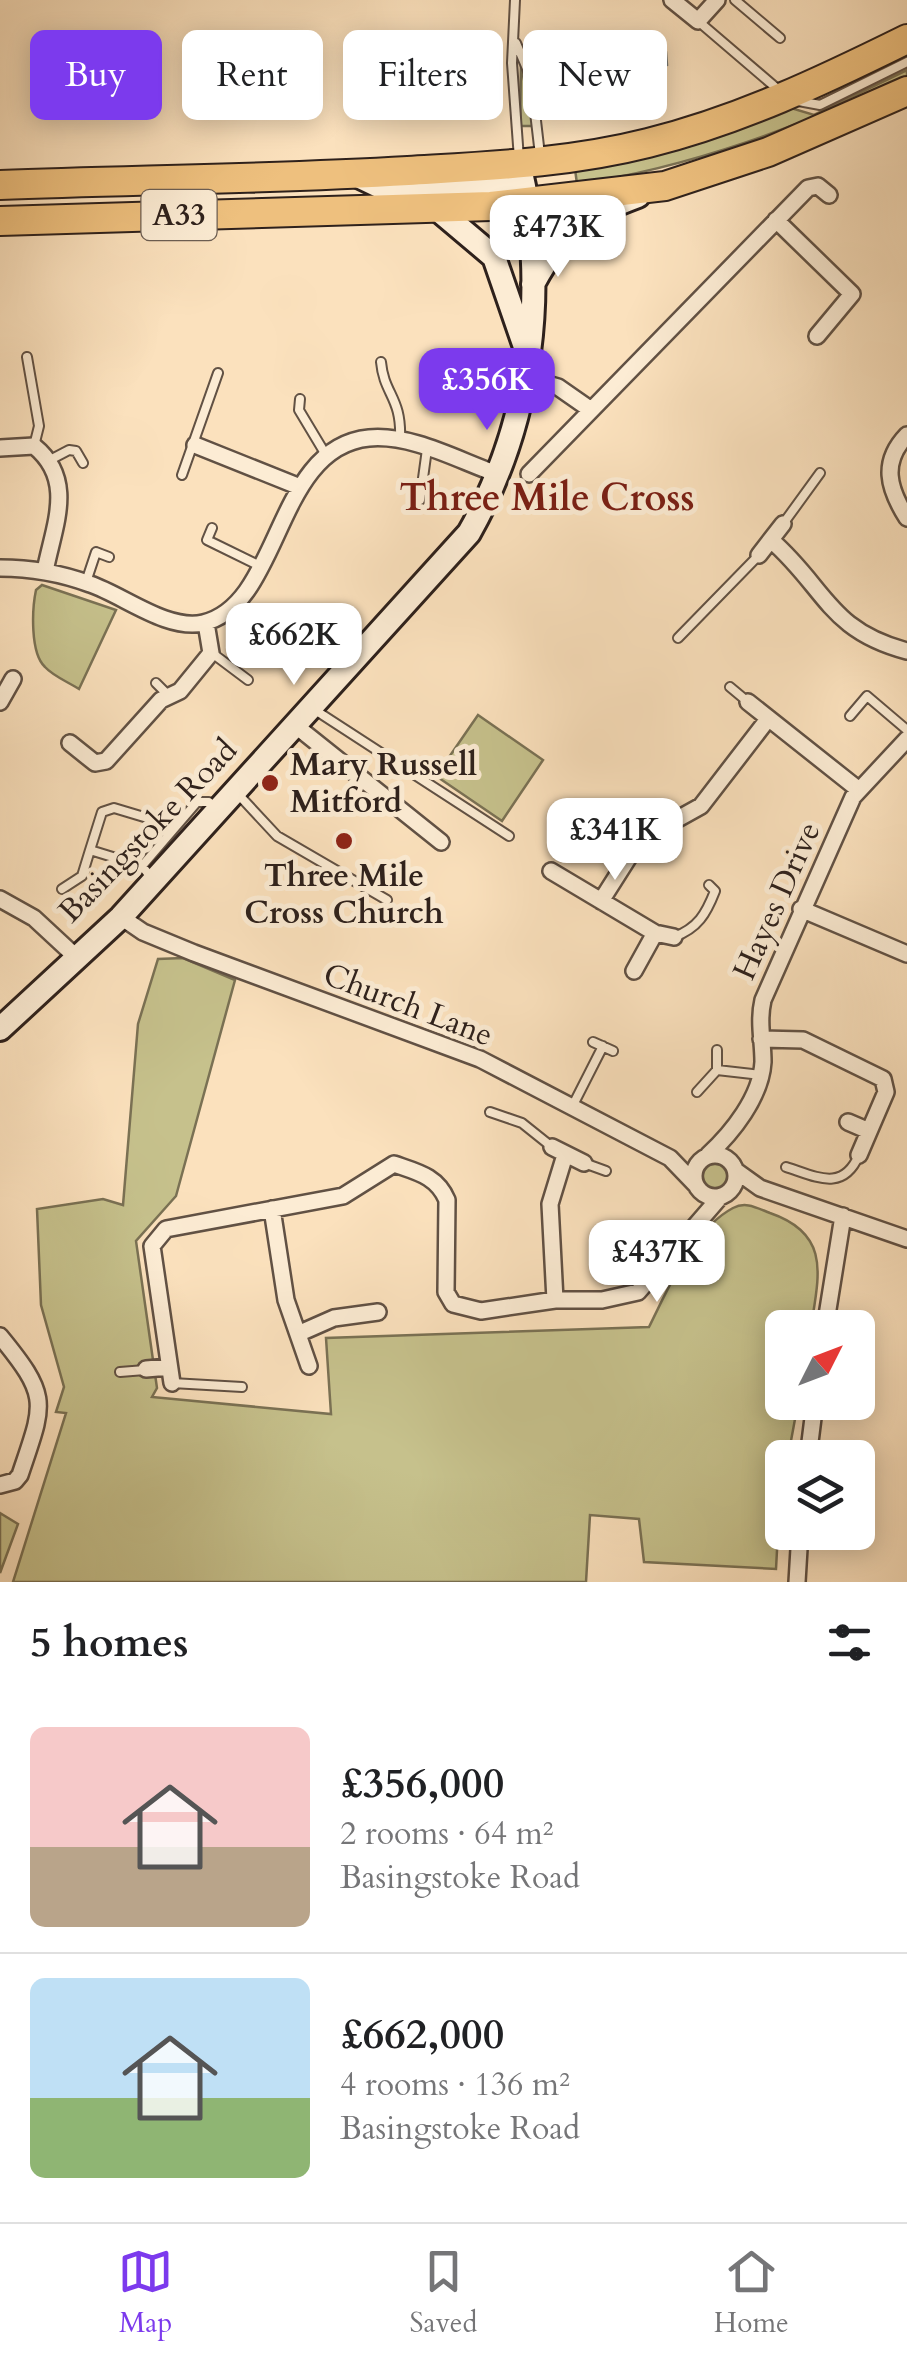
<!DOCTYPE html>
<meta charset="utf-8">
<style>
body{margin:0;font-family:Cardo,serif;background:#f6f6f6;color:#202124;height:100vh;display:flex;flex-direction:column;font-size:38px;white-space:nowrap}
*{box-sizing:border-box;margin:0}
p{font-size:32px;color:#757577}
.icon{flex:none;width:55px;height:55px;fill:none;stroke:currentColor;stroke-width:2;stroke-linecap:round;stroke-linejoin:round}
.map{position:relative;height:1582px;overflow:hidden}
.panel{display:flex;flex-direction:column;background:#fff;flex:1}
.panel>*{flex:none}
.guide{position:absolute;left:30px;top:30px;width:848px;height:90px;display:flex;gap:20px}
.needle{width:65px;rotate:48deg}
.buttons{position:absolute;left:765px;top:1310px;display:grid;gap:20px}
.buttons a{display:grid;place-items:center;width:110px;height:110px;border-radius:15px;background:#fff;box-shadow:0 5px 25px #0003;font-size:50px}
.price{position:absolute;translate:-50% -85px;padding:0 22px;border-radius:20px;background:#fff;color:#222;font-size:32px;line-height:65px;filter:drop-shadow(0 2px 5px #0008)}
.price::after{content:'';position:absolute;left:50%;top:60px;width:30px;height:22px;margin-left:-15px;background:inherit;clip-path:polygon(0 0,100% 0,50% 100%)}
.price.on{background:#7c3aed;color:#fff}
ul{padding:0;list-style:none}
li{display:flex;align-items:center;gap:30px;height:250px;padding:0 30px}
li+li{border-top:2px solid #e0e0e0}
li span{display:grid;place-items:center;flex:none;width:280px;height:200px;border-radius:15px;color:#555}
li>.icon{margin-inline-start:auto}
span .icon{width:120px;height:120px;fill:#fffc;stroke-width:1}
li b{font-size:42px}
h2{display:flex;justify-content:space-between;align-items:center;height:120px;padding:0 30px;font-size:42px}
.tag{padding:0 35px;border-radius:15px;background:#fff;box-shadow:0 5px 25px #0003;font-size:35px;line-height:90px}
.tag.on{background:#7c3aed;color:#fff}
.tab-bar{display:flex;justify-content:space-around;align-items:center;height:140px;border-top:2px solid #e0e0e0;background:#fff;font-size:28px;color:#757577}
.tab-bar a{display:grid;justify-items:center;gap:5px}
.tab-bar .on{color:#7c3aed}
.map>svg:first-child{display:block}
</style>
<div class="map">
<svg width="907" height="1582" viewBox="0 0 907 1582">
<rect width="100%" height="100%" fill="#fbe1bd"/>
<filter id="stains"><feTurbulence type="fractalNoise" baseFrequency=".002" numOctaves="4"/><feColorMatrix values="0 0 0 0 .2 0 0 0 0 .09 0 0 0 0 .02 0 0 0 .5 -.17"/></filter>
<radialGradient id="worn" r=".72"><stop offset=".6" stop-color="#630" stop-opacity="0"/><stop offset="1" stop-color="#630" stop-opacity=".3"/></radialGradient>
<!-- green -->
<path fill="#c6c18c" stroke="#7a7154" stroke-width="2.5" d="M521,66L534,126H520Z
M907,70V79C799,125 695,167 577,184L575,169L791,108L814,115Z
M42,585L116,610L79,689C68,682 53,676 45,667C30,653 32,609 36,590Z
M478,715L543,760L502,821L436,776Z
M183,958L235,980L176,1196L136,1241L157,1388L152,1397L331,1414L326,1338L649,1327C668,1289 693,1229 733,1208C746,1201 757,1208 770,1213C831,1234 819,1275 811,1327L782,1328V1402L798,1403L788,1457L782,1458L776,1569L644,1562L639,1519L590,1515L586,1582H13L66,1413L56,1412L64,1387L41,1305L37,1209L103,1199L123,1205L138,1024L158,959Z
M703 1176a12 12 0 1 1 24 0a12 12 0 1 1-24 0Z
M0,1513L18,1524L0,1573Z"/>
<!-- water -->
<path fill="#a5babd" stroke="#757d7d" stroke-width="2.5" d="M598,33L627,51L656,45L666,52L667,65L645,76H603L590,43Z"/>
<g fill="none" stroke-linecap="round" stroke-linejoin="round">
<defs>
<path id="lane" d="M515,0L512,63L519,159
M735,0L780,38
M698,21L781,92
M516,43L531,78L540,155
M793,100L820,105L907,62
M27,357L39,426L34,446
M381,362C384,395 402,397 400,440
M300,399L299,410L326,455
M48,461L69,450L76,451L83,463
M182,475L218,373
M420,500L427,449
M783,524L820,473
M212,528L207,540L262,567
M86,582L96,552L109,557
M678,638L759,555
M212,653L248,680
M156,683L169,696
M730,687L748,702
M315,710L509,836
M850,716L867,696L907,730
M237,793L277,836L387,900
M142,866L197,802H209L216,809
M150,876L142,866L90,850L102,812L114,808L174,826
M62,889L82,876L90,850
M674,937C698,928 706,914 715,891L709,885
M593,1042L613,1051
M717,1070L761,1075
M697,1092L717,1070V1050
M571,1109L603,1046
M490,1112L522,1123L552,1147
M584,1163L606,1171
M786,1167C817,1177 843,1192 859,1155
M858,1356V1352
M120,1372L145,1370
M172,1383L242,1387"/>
<path id="street" d="M672,0L698,21L717,0
M776,220L852,294L817,336
M527,378L558,387L591,410
M907,435C881,462 888,488 907,518
M195,445L300,487
M0,448L34,446C76,480 54,525 45,571
M529,474L808,188L818,186L829,195
M771,540C826,588 828,630 907,651
M759,555L783,524
M0,568C31,568 60,573 90,584C123,595 167,631 203,623C282,605 274,447 369,438C413,434 459,461 500,475
M0,702L13,679
M748,702L859,790
M296,726L441,842
M70,743L95,763L106,761L161,700L180,691L211,653L206,623
M551,871L655,933
M0,899L34,918L75,956
M601,901L634,849L647,836L701,806L768,719
M801,909L907,954
M121,917L143,932L194,953L480,1059L670,1158L696,1185
M634,971L655,933L674,937
M761,1039L803,1040L883,1079L886,1092L859,1155
M848,1122L869,1131
M552,1147L584,1163
M694 1176a21 21 0 1 1 42 0a21 21 0 1 1-42 0Z
M708,1155C732,1133 761,1097 763,1062C763,1040 758,1022 763,1000L853,797L907,739
M735,1170L760,1188L907,1239
M272,1209L286,1300L309,1366
M555,1300L550,1204L565,1155
M825,1328L843,1216
M300,1333L334,1318L378,1312
M0,1336C51,1398 44,1403 20,1475L15,1481L0,1485
M146,1369L169,1367
M172,1383L152,1246L166,1229L343,1196L394,1164C417,1172 437,1176 447,1200L446,1292L453,1304L481,1311L555,1300H602L638,1292L721,1196
M808,1458L815,1402
M797,1582L800,1532"/>
<path id="secondary" d="M354,174L381,187L509,184L529,203
M436,208L494,257L525,347
M533,284C562,230 582,217 638,196
M0,1029L121,917L469,533C532,422 549,288 519,163"/>
<path id="highway" d="M0,185C136,180 272,179 408,171C489,166 569,163 648,143C740,120 822,81 907,39
M0,221L491,206L665,186L768,152L907,91"/>
</defs>
<!-- lane casing -->
<use href="#lane" stroke="#615144" stroke-width="12"/>
<!-- street casing -->
<use href="#street" stroke="#615144" stroke-width="20"/>
<!-- secondary casing -->
<use href="#secondary" stroke="#2e211c" stroke-width="28"/>
<!-- highway casing -->
<use href="#highway" stroke="#2e211c" stroke-width="32"/>
<!-- lane -->
<use href="#lane" stroke="#fcecd4" stroke-width="8"/>
<!-- street -->
<use href="#street" stroke="#fcecd4" stroke-width="15"/>
<!-- secondary -->
<use href="#secondary" stroke="#fcecd4" stroke-width="22"/>
<!-- highway -->
<use href="#highway" stroke="#eec07e" stroke-width="28"/>
</g>
<!-- markers -->
<g fill="#8f2418" stroke="#fcecd4" stroke-width="4">
<circle cx="270" cy="783" r="10"/>
<circle cx="344" cy="841" r="10"/>
</g>
<g text-anchor="middle" dominant-baseline="central" stroke-width="10" stroke-linejoin="round" paint-order="stroke">
<!-- shield labels -->
<rect fill="#fcecd4" stroke="#6c5e53" stroke-width="2.5" x="141.5" y="190" width="75" height="50" rx="8"/>
<g font-size="30" font-weight="bold" fill="#2e211c">
<text x="179" y="215">A33</text>
</g>
<!-- poi labels -->
<g font-size="32" font-weight="bold" fill="#2e211c" stroke="#fcecd4" text-anchor="start">
<text x="290" y="765">Mary Russell<tspan x="290" dy="37">Mitford</tspan></text>
<text x="344" y="876" text-anchor="middle">Three Mile<tspan x="344" dy="37">Cross Church</tspan></text>
</g>
<!-- street labels -->
<g font-size="32" fill="#2e211c" stroke="#fcecd4">
<text transform="translate(148 831) rotate(-46)">Basingstoke Road</text>
<text transform="translate(777 901) rotate(-66)">Hayes Drive</text>
<text transform="translate(408 1005) rotate(21)">Church Lane</text>
</g>
<!-- quarter labels -->
<g font-size="38" font-weight="bold" fill="#7a1f14" stroke="#fcecd4">
<text x="547" y="498">Three Mile Cross</text>
</g>
</g>
<rect width="100%" height="100%" filter="url(#stains)"/>
<rect width="100%" height="100%" fill="url(#worn)"/>
</svg>
<div class="buttons">
<a><svg class="needle" viewBox="-14 -14 28 28"><path d="M0-13l5 13h-10z" fill="#e53935"/><path d="M0 13l5-13h-10z" fill="#757577"/></svg></a>
<a><svg class="icon" aria-label="layers" viewBox="0 0 24 24"><path d="M12 4l9 5-9 5-9-5zM3 14l9 5 9-5"/></svg></a>
</div>
<b class="price" style="left:558px;top:280px">£473K</b>
<b class="price on" style="left:487px;top:433px">£356K</b>
<b class="price" style="left:294px;top:688px">£662K</b>
<b class="price" style="left:615px;top:883px">£341K</b>
<b class="price" style="left:657px;top:1305px">£437K</b>
<div class="guide">
<a class="tag on">Buy</a>
<a class="tag">Rent</a>
<a class="tag">Filters</a>
<a class="tag">New</a>
</div>
</div>
<section class="panel">
<h2>5 homes<svg class="icon" aria-label="filters" viewBox="0 0 24 24"><path d="M4 7h16M4 17h16"/><circle cx="9" cy="7" r="2"/><circle cx="15" cy="17" r="2"/></svg></h2>
<ul>
<li><span style="background:linear-gradient(#f6c9c9 60%,#b9a48a 0)"><svg class="icon" aria-label="home" viewBox="0 0 24 24"><path d="M3 11l9-7 9 7M6 9v11h12V9"/></svg></span><div><b>£356,000</b><p>2 rooms · 64 m²</p><p>Basingstoke Road</p></div></li>
<li><span style="background:linear-gradient(#bfe0f5 60%,#8fb573 0)"><svg class="icon" aria-label="home" viewBox="0 0 24 24"><path d="M3 11l9-7 9 7M6 9v11h12V9"/></svg></span><div><b>£662,000</b><p>4 rooms · 136 m²</p><p>Basingstoke Road</p></div></li>
</ul>
</section>
<nav class="tab-bar">
<a class="on"><svg class="icon" aria-label="map" viewBox="0 0 24 24"><path d="M3 6l6-2 6 2 6-2v14l-6 2-6-2-6 2zM9 4v14M15 6v14"/></svg>Map</a>
<a><svg class="icon" aria-label="saved" viewBox="0 0 24 24"><path d="M7 4h10v16l-5-4-5 4z"/></svg>Saved</a>
<a><svg class="icon" aria-label="home" viewBox="0 0 24 24"><path d="M3 11l9-7 9 7M6 9v11h12V9"/></svg>Home</a>
</nav>
